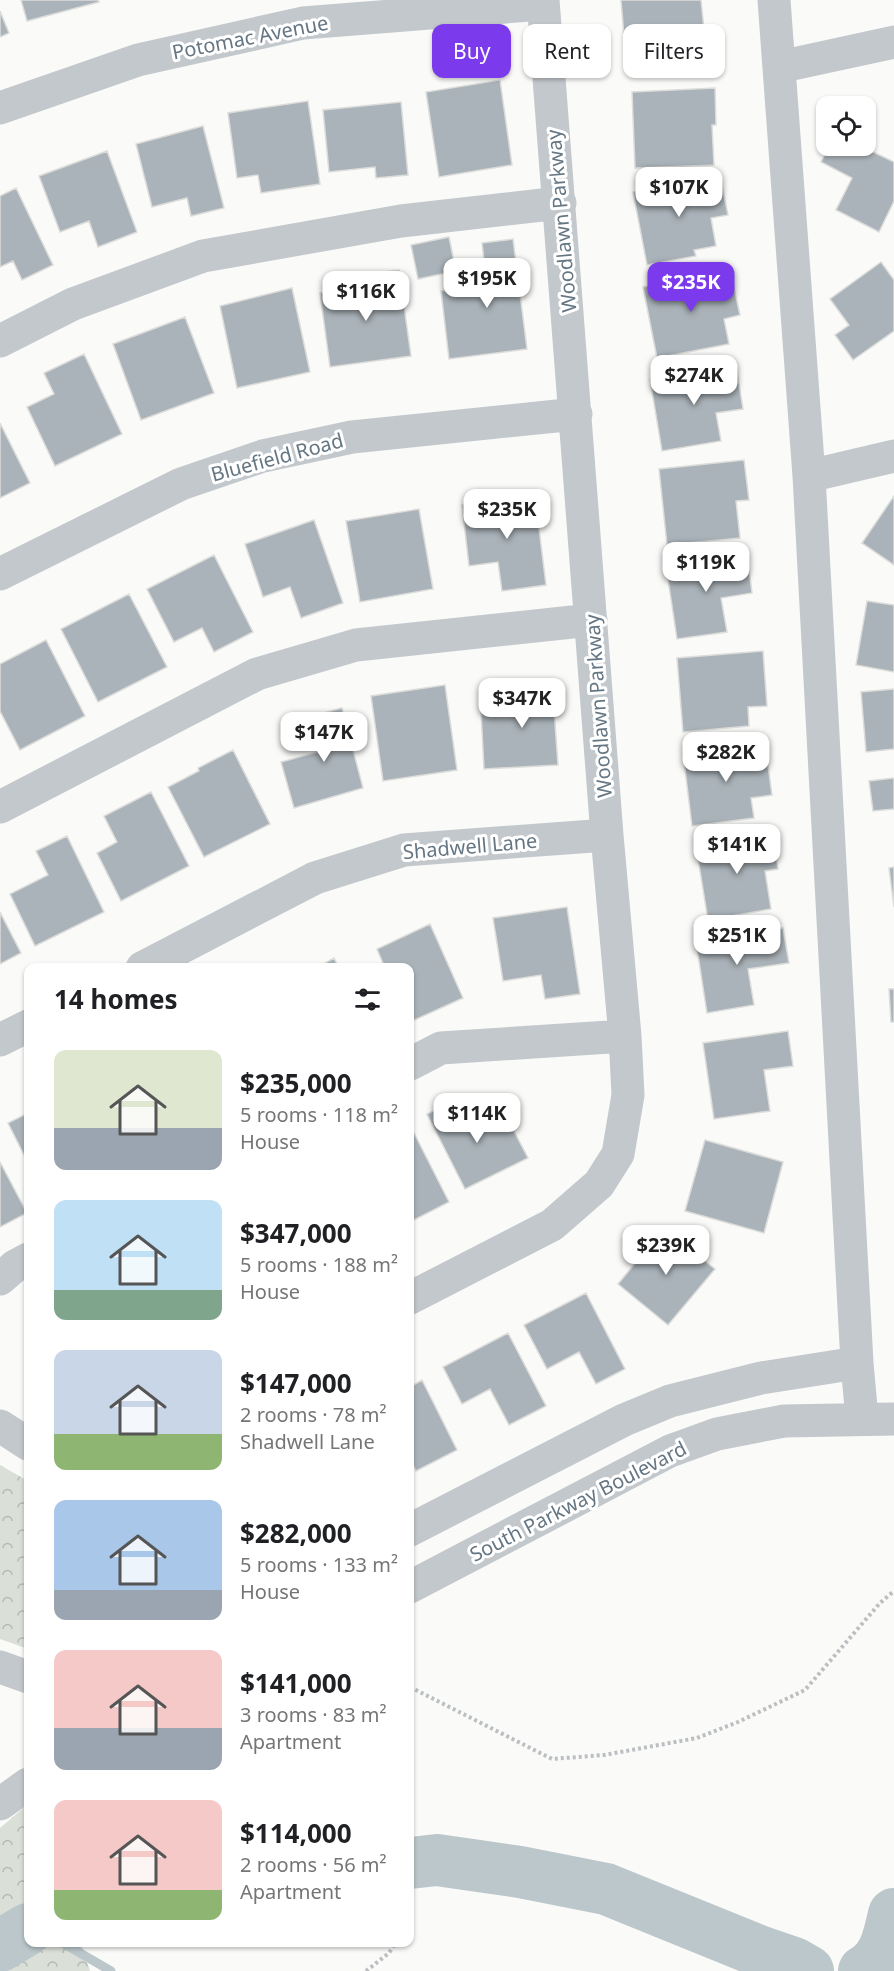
<!DOCTYPE html>
<meta charset="utf-8">
<style>
body{margin:0;font-family:"Noto Sans",sans-serif;background:#f2f2f2;color:#202124;height:100vh;display:flex;flex-direction:column;font-size:22px;white-space:nowrap}
*{box-sizing:border-box;margin:0}
p{font-size:20px;color:#757577}
.icon{flex:none;width:33px;height:33px;fill:none;stroke:currentColor;stroke-width:2;stroke-linecap:round;stroke-linejoin:round}
.map{position:relative;flex:1;overflow:hidden}
.details{position:absolute;left:24px;top:963px;width:390px;height:984px;display:flex;flex-direction:column;background:#fff;border-radius:12px;box-shadow:0 2px 4px #0004}
.details>*{flex:none}
.guide{position:absolute;left:432px;top:24px;width:372px;height:54px;display:flex;gap:12px}
.controls{position:absolute;left:816px;top:96px;display:grid;gap:12px}
.controls a{display:grid;place-items:center;width:60px;height:60px;border-radius:12px;background:#fff;box-shadow:0 2px 4px #0004;font-size:30px}
.price{position:absolute;translate:-50% -51px;padding:0 14px;border-radius:12px;background:#fff;color:#222;font-size:20px;line-height:39px;filter:drop-shadow(0 2px 3px #0008)}
.price::after{content:'';position:absolute;left:50%;top:36px;width:18px;height:14px;margin-left:-9px;background:inherit;clip-path:polygon(0 0,100% 0,50% 100%)}
.price.current{background:#7c3aed;color:#fff}
ul{padding:0;list-style:none}
li{display:flex;align-items:center;gap:18px;height:150px;padding:0 30px}
li span{display:grid;place-items:center;flex:none;width:168px;height:120px;border-radius:12px;color:#555}
li>.icon{margin-inline-start:auto}
span .icon{width:72px;height:72px;fill:#fffc;stroke-width:1}
li b{font-size:26px}
h2{display:flex;justify-content:space-between;align-items:center;height:72px;padding:0 30px;font-size:26px}
.tag{padding:0 21px;border-radius:12px;background:#fff;box-shadow:0 2px 4px #0004;font-size:21px;line-height:54px}
.tag.current{background:#7c3aed;color:#fff}
.map>svg:first-child{display:block}
</style>
<div class="map">
<svg width="894" height="1971" viewBox="0 0 894 1971">
<defs>
<pattern id="park-crowns" width="20" height="18" patternUnits="userSpaceOnUse" patternTransform="scale(1.5)"><rect width="20" height="18" fill="#dadfd7"/><path d="M2 6a3 3 0 1 1 6 0M12 15a3 3 0 1 1 6 0" fill="none" stroke="#b4b9b4"/></pattern>
</defs>
<rect width="100%" height="100%" fill="#fafaf8"/>
<!-- park -->
<path fill="url(#park-crowns)" d="M0,1465L28,1481V1649L0,1639Z
M28,1804V1942L81,1943L90,1971H0V1828Z"/>
<g fill="none" stroke-linecap="round" stroke-linejoin="round">
<!-- stream -->
<path stroke="#bbc7cb" stroke-width="9" d="M61,1942L111,1971"/>
<!-- river -->
<path stroke="#bbc7cb" stroke-width="52" d="M410,1863L437,1860L520,1872L606,1889L759,1951L794,1963L808,1971
M0,1946L28,1929
M864,1971C885,1960 889,1936 894,1914"/>
</g>
<!-- building -->
<path fill="#aab3b9" stroke="#dcdcda" stroke-width="1.5" d="M21,0H98L99,2L27,21Z
M621,0H701L704,29L675,32L678,69L627,73Z
M0,11L9,33L0,37Z
M500,80L512,165L439,177L426,92Z
M715,88L716,125H712L714,165L635,168L632,92Z
M308,101L320,184L261,193L258,175L237,178L228,113Z
M401,102L408,175L376,178L375,167L329,172L323,110Z
M203,126L224,208L191,216L187,198L152,207L136,144Z
M829,146H861L894,162V201L879,232L836,210L852,178L821,162Z
M107,151L137,232L98,247L89,221L60,232L39,176Z
M720,175L728,215L711,218L716,246L694,250L696,256L647,265L633,192Z
M16,188L53,265L22,280L13,261L0,267V196Z
M449,237L456,271L418,279L411,245Z
M513,239L527,349L449,359L441,291L487,285L482,243Z
M881,262L894,280V331L853,360L835,335L849,325L830,299Z
M730,269L740,315L724,319L729,344L657,358L643,287Z
M399,270L411,356L330,367L320,293L367,286L365,275Z
M292,288L310,372L237,388L220,306Z
M185,317L214,393L141,420L113,344Z
M84,354L122,434L55,466L27,407L54,394L44,373Z
M736,365L743,409L716,413L721,441L662,451L650,379Z
M0,423L30,483L0,498Z
M744,460L749,500L736,501L740,538L667,545L659,469Z
M535,496L546,585L502,591L498,562L469,566L462,505Z
M894,496V565L862,543Z
M419,509L433,589L360,602L346,521Z
M314,520L343,603L301,618L290,587L263,597L245,544Z
M747,554L752,593L721,598L727,632L677,639L666,566Z
M214,555L253,632L214,652L202,628L174,642L147,589Z
M129,594L167,667L98,702L61,629Z
M867,601L894,605V672L856,665Z
M46,640L85,716L20,750L0,711V664Z
M763,651L767,706L748,707L749,726L683,732L677,658Z
M552,681L558,765L484,769L481,711L508,709L507,684Z
M445,685L457,770L383,781L371,696Z
M894,689V749L866,752L861,692Z
M342,708L363,788L294,808L281,762L318,752L309,717Z
M765,743L772,795L751,798L754,818L692,826L683,753Z
M233,750L270,824L204,857L168,787L199,771L198,768Z
M894,778V809L873,811L869,781Z
M151,792L189,866L121,901L97,853L117,842L104,816Z
M773,833L778,869L765,871L771,909L708,920L696,846Z
M67,836L104,912L35,946L10,894L48,875L36,851Z
M894,867V907L889,868Z
M567,907L580,994L545,999L541,975L503,981L493,918Z
M0,912L21,953L0,964Z
M430,924L463,998L410,1022V968H385L377,949Z
M783,928L789,963L748,969L754,1005L707,1013L696,942Z
M334,958L339,968H316Z
M889,989H894V1022H891Z
M788,1031L793,1066L764,1070L770,1111L714,1119L703,1043Z
M452,1102L465,1128L502,1108L528,1158L465,1189L427,1114Z
M28,1113V1163L8,1123Z
M411,1127L449,1202L410,1222V1128Z
M705,1140L783,1162L764,1233L685,1211Z
M0,1162L27,1213L0,1227Z
M664,1228L715,1269L668,1325L618,1284Z
M586,1293L625,1369L596,1384L579,1352L547,1369L524,1325Z
M508,1333L546,1406L509,1425L490,1389L462,1404L443,1367Z
M422,1380L457,1450L416,1471L410,1459V1387Z"/>
<g fill="none" stroke-linecap="round" stroke-linejoin="round">
<!-- path -->
<path stroke="#bbbfc2" stroke-width="4" stroke-dasharray="3 3" stroke-linecap="butt" d="M410,1687L552,1759L604,1755L697,1738L738,1722L805,1690L880,1603L894,1591
M366,1971L389,1953L396,1942"/>
<!-- minor -->
<path stroke="#c3c8cc" stroke-width="33" d="M774,0L809,476L857,1363L862,1419
M779,67L894,42
M0,108L138,60L303,23L543,4
M0,341L73,304L203,256L401,221L560,203
M809,476L894,456
M0,574L181,484L263,456L352,437L576,414
M0,807L257,674L356,645L591,620
M142,968L315,878L404,850L607,835
M0,1040L28,1026
M410,1064L441,1048L625,1036
M0,1279L15,1266L28,1259
M410,1298L552,1225L599,1184L618,1154L628,1095L625,1036L607,835L543,0
M0,1426L28,1444
M410,1530L624,1420L670,1401L761,1378L857,1363
M410,1587L670,1451L717,1434L784,1421L894,1419
M0,1667L28,1677
M0,1804L28,1784"/>
</g>
<g text-anchor="middle" dominant-baseline="central" stroke-width="6" stroke-linejoin="round" paint-order="stroke">
<!-- street labels -->
<g font-size="20" fill="#657683" stroke="#fff">
<text transform="translate(250 37) rotate(-11)">Potomac Avenue</text>
<text transform="translate(561 221) rotate(-95)">Woodlawn Parkway</text>
<text transform="translate(277 457) rotate(-15)">Bluefield Road</text>
<text transform="translate(598 706) rotate(-94)">Woodlawn Parkway</text>
<text transform="translate(470 846) rotate(-5)">Shadwell Lane</text>
<text transform="translate(578 1501) rotate(-27)">South Parkway Boulevard</text>
</g>
</g>
</svg>
<div class="controls">
<a><svg class="icon" aria-label="locate" viewBox="0 0 24 24"><circle cx="12" cy="12" r="6"/><path d="M12 2v4M12 18v4M2 12h4M18 12h4"/></svg></a>
</div>
<b class="price" style="left:679px;top:218px">$107K</b>
<b class="price" style="left:487px;top:309px">$195K</b>
<b class="price current" style="left:691px;top:313px">$235K</b>
<b class="price" style="left:366px;top:322px">$116K</b>
<b class="price" style="left:694px;top:406px">$274K</b>
<b class="price" style="left:507px;top:540px">$235K</b>
<b class="price" style="left:706px;top:593px">$119K</b>
<b class="price" style="left:522px;top:729px">$347K</b>
<b class="price" style="left:324px;top:763px">$147K</b>
<b class="price" style="left:726px;top:783px">$282K</b>
<b class="price" style="left:737px;top:875px">$141K</b>
<b class="price" style="left:737px;top:966px">$251K</b>
<b class="price" style="left:477px;top:1144px">$114K</b>
<b class="price" style="left:666px;top:1276px">$239K</b>
<div class="guide">
<a class="tag current">Buy</a>
<a class="tag">Rent</a>
<a class="tag">Filters</a>
</div>
<section class="details">
<h2>14 homes<svg class="icon" aria-label="filters" viewBox="0 0 24 24"><path d="M4 7h16M4 17h16"/><circle cx="9" cy="7" r="2"/><circle cx="15" cy="17" r="2"/></svg></h2>
<ul>
<li><span style="background:linear-gradient(#dfe7d0 65%,#9aa5b1 0)"><svg class="icon" aria-label="home" viewBox="0 0 24 24"><path d="M3 11l9-7 9 7M6 9v11h12V9"/></svg></span><div><b>$235,000</b><p>5 rooms · 118 m²</p><p>House</p></div></li>
<li><span style="background:linear-gradient(#bfe0f5 75%,#7fa58c 0)"><svg class="icon" aria-label="home" viewBox="0 0 24 24"><path d="M3 11l9-7 9 7M6 9v11h12V9"/></svg></span><div><b>$347,000</b><p>5 rooms · 188 m²</p><p>House</p></div></li>
<li><span style="background:linear-gradient(#c9d6e8 70%,#8fb573 0)"><svg class="icon" aria-label="home" viewBox="0 0 24 24"><path d="M3 11l9-7 9 7M6 9v11h12V9"/></svg></span><div><b>$147,000</b><p>2 rooms · 78 m²</p><p>Shadwell Lane</p></div></li>
<li><span style="background:linear-gradient(#a9c7e8 75%,#9aa5b1 0)"><svg class="icon" aria-label="home" viewBox="0 0 24 24"><path d="M3 11l9-7 9 7M6 9v11h12V9"/></svg></span><div><b>$282,000</b><p>5 rooms · 133 m²</p><p>House</p></div></li>
<li><span style="background:linear-gradient(#f6c9c9 65%,#9aa5b1 0)"><svg class="icon" aria-label="home" viewBox="0 0 24 24"><path d="M3 11l9-7 9 7M6 9v11h12V9"/></svg></span><div><b>$141,000</b><p>3 rooms · 83 m²</p><p>Apartment</p></div></li>
<li><span style="background:linear-gradient(#f6c9c9 75%,#8fb573 0)"><svg class="icon" aria-label="home" viewBox="0 0 24 24"><path d="M3 11l9-7 9 7M6 9v11h12V9"/></svg></span><div><b>$114,000</b><p>2 rooms · 56 m²</p><p>Apartment</p></div></li>
</ul>
</section>
</div>
